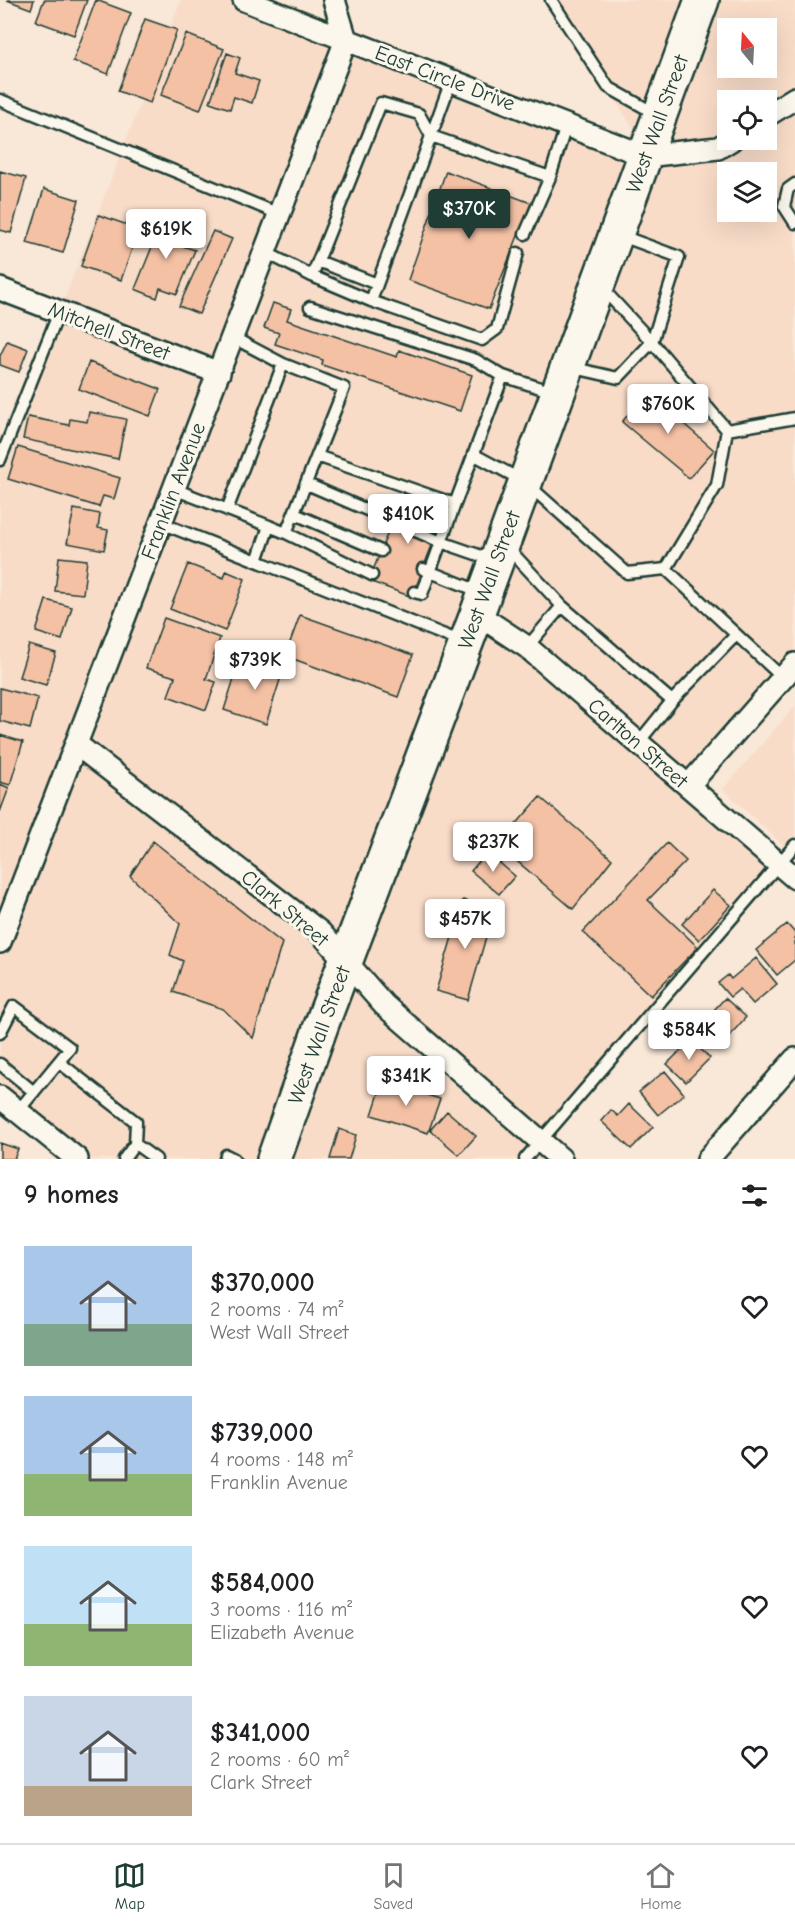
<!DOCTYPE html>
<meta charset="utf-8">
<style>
body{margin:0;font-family:"Comic Neue",sans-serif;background:#f6f6f6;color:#202124;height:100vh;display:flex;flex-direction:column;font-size:22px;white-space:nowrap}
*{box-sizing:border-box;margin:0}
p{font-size:20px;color:#757577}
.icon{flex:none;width:33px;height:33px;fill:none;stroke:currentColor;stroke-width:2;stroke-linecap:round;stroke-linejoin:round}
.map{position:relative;height:1159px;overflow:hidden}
.drawer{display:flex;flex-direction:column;background:#fff;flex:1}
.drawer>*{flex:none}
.needle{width:39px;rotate:342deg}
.fabs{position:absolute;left:717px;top:18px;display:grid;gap:12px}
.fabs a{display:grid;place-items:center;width:60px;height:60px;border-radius:0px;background:#fff;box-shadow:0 6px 24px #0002;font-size:30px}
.price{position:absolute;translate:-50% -51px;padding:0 14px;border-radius:6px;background:#fff;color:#222;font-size:20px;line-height:39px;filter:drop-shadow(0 2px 3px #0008)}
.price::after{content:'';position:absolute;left:50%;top:36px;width:18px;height:14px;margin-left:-9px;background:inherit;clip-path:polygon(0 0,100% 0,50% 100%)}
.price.on{background:#1f3d34;color:#fff}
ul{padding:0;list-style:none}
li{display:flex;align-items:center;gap:18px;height:150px;padding:0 24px}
li span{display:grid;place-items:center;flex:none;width:168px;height:120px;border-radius:0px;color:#555}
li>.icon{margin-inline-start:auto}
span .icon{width:72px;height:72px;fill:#fffc;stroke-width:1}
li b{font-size:26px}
h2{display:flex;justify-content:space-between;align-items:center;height:72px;padding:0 24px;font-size:26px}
.tab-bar{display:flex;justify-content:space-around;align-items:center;height:84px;border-top:2px solid #e0e0e0;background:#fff;font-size:16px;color:#757577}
.tab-bar a{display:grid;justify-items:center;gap:3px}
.tab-bar .on{color:#1f3d34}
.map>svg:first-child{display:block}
</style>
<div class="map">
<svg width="795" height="1159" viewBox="0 0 795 1159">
<rect width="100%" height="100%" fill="#f9e7d7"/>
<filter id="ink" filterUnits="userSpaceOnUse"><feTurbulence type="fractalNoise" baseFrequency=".0167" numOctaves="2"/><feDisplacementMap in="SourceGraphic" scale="12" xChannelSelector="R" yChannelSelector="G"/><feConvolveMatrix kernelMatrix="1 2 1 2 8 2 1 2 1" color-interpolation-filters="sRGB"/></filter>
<g filter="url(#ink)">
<!-- built -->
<path fill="#f8dcc8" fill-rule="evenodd" d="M181,0H248L649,152L549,0H795V664L688,786L781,868L544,1143L563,1159H79L0,1089V464ZM728,28H766V68H728ZM728,100H766V140H728ZM728,172H766V212H728Z
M795,706V837L786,848L723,789Z"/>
<!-- building -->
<path fill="#f4c1a5" stroke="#1f3d34" stroke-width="1.5" d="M7,0H34L31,9Z
M44,0H87L74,35L36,21Z
M96,0L131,13L108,74L73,61Z
M145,19L177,30L150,103L118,91Z
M186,34L224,49L200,110L161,95Z
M227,53L240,58L235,73L259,81L252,103L234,97L230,109L210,102Z
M0,171L26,178L11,233L0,230Z
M446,171L531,203L489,309L408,280Z
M44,189L79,200L63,253L27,243Z
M99,215L139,229L121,280L81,266Z
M164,217L190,228L183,246L195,250L177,294L160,288L157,298L135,289Z
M213,231L232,239L199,314L179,306Z
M273,303L291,309L287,320L397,357L399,350L472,375L460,411L322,365L323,360L275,344L279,333L264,328Z
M7,341L28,349L19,372L0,365V356Z
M89,362L160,389L150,416L79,389Z
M647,392L714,450L689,478L622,422Z
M89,412L126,419L118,459L23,439L28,417L69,425L70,419L87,422Z
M18,447L120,478L114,499L103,496L99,507L8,479Z
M403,493L446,509L412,597L369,581Z
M74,509L100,514L98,528L108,530L104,550L67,543Z
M59,557L87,560L83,594L55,591Z
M188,564L224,578L226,571L245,579L225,631L170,609Z
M46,600L72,607L62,640L36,632Z
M300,615L413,655L398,697L285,656Z
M164,618L220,638L206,679L216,682L206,710L168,696L175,677L146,668Z
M29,645L56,653L46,685L19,677Z
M270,656L286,661L266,724L224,710L238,666L264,674Z
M0,688L38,698L30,729L0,721Z
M0,735L23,742L10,785L0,782Z
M0,784L9,788L0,812Z
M540,797L612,859L573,909L498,845Z
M153,841L282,943L253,1038L223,1009L173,992L183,961L170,955L180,924L130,876Z
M667,843L686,861L648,900L698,947L651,996L583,932Z
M487,852L515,876L499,894L471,871Z
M713,890L731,905L699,940L682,924Z
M463,900L494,909L468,1000L436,991Z
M787,924L795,933V960L777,975L756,950Z
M756,958L777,984L753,1004L740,989L730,997L718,983L728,975L731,979Z
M725,998L746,1017L725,1041L703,1022Z
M691,1040L710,1058L686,1082L667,1064Z
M665,1071L684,1094L658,1115L639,1092Z
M383,1081L440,1099L428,1133L372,1115Z
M629,1104L653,1127L631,1149L601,1121L611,1110L618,1116Z
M447,1111L476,1136L459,1155L430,1130Z
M339,1129L356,1135L349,1159H330Z
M0,1143L18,1149L14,1159H0Z"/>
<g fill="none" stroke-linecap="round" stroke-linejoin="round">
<defs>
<path id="lane" d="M551,0L608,87L656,114
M0,100L279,214
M431,136L451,81
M795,184L788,189L784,206L795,223
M525,234L550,177L566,126
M265,252L312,276L371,301L431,136L550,177
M318,261L377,284
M312,276L381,103L419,114L431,136
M601,287L652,342L727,430L717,485L666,569
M371,301L482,340L497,329L518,253
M310,307L476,360L503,376
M232,337L283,364L344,388L286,533L269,526
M570,367L618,378L652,342L679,257L619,235
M727,430L795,418
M473,454L525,482L627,573L666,569L783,678
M317,456L455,504L422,594L414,592
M0,460L59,312
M307,484L441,542L493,560
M174,489L269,526L257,561
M455,504L503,376L556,393
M227,510L283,364
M295,514L381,551
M161,523L462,642
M286,533L372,575
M507,547L562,606
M423,569L481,592
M527,647L562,606L672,701L736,635
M638,743L672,701
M0,1033L14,1006L70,1048L18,1111
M59,1062L136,1122L135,1144
M0,1064L34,1092
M124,1159L135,1144L156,1159
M225,1159L226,1155L234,1159
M525,1159L795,845"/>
<path id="street" d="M244,0L645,156L718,148L731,140
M766,116L795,98
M0,289L219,373
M477,614L527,647L795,878
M76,744L320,932L384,1005L561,1159
M688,786L795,664
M0,942L346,40L334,0
M0,1097L77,1159
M708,1159L795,1059"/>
<path id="primary" d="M274,1159L321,1026L477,614L702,0"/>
</defs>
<!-- lane casing -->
<use href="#lane" stroke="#1f3d34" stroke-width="15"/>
<!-- street casing -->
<use href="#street" stroke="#1f3d34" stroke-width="26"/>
<!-- primary casing -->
<use href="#primary" stroke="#1f3d34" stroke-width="38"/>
<!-- lane -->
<use href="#lane" stroke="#fbf7ec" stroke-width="10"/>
<!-- street -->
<use href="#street" stroke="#fbf7ec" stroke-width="21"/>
<!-- primary -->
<use href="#primary" stroke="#fbf7ec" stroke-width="33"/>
</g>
</g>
<g text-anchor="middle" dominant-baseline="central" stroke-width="6" stroke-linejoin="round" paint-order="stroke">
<!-- street labels -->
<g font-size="21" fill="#1f3d34" stroke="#fbf7ec">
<text transform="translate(445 78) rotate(21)">East Circle Drive</text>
<text transform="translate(657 124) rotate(-70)">West Wall Street</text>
<text transform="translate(109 331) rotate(21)">Mitchell Street</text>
<text transform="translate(173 491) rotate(-69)">Franklin Avenue</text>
<text transform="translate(489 580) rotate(-70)">West Wall Street</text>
<text transform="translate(638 743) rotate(41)">Carlton Street</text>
<text transform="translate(285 908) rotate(40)">Clark Street</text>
<text transform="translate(319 1035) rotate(-70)">West Wall Street</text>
</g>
</g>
</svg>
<div class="fabs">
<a><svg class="needle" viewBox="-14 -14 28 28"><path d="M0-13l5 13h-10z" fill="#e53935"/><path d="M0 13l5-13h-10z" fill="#757577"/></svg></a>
<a><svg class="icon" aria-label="locate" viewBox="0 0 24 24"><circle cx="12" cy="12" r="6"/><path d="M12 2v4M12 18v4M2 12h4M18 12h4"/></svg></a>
<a><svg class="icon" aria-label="layers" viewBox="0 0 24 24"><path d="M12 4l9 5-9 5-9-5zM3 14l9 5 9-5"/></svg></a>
</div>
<b class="price on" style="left:469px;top:240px">$370K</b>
<b class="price" style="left:166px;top:260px">$619K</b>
<b class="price" style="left:668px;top:435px">$760K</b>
<b class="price" style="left:408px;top:545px">$410K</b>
<b class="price" style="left:255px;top:691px">$739K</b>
<b class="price" style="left:493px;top:873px">$237K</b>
<b class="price" style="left:465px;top:950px">$457K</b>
<b class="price" style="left:689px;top:1061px">$584K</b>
<b class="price" style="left:406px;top:1107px">$341K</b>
</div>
<section class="drawer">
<h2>9 homes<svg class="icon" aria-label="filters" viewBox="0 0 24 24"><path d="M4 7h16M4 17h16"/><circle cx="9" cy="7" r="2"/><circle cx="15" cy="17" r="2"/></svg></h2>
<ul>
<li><span style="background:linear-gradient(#a9c7e8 65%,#7fa58c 0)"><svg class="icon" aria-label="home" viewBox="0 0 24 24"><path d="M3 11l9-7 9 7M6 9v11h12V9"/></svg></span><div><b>$370,000</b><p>2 rooms · 74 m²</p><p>West Wall Street</p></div><svg class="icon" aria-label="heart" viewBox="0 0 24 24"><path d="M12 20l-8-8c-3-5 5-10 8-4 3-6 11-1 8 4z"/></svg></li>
<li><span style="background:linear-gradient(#a9c7e8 65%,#8fb573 0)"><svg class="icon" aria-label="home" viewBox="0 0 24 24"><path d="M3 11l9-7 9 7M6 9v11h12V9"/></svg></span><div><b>$739,000</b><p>4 rooms · 148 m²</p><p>Franklin Avenue</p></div><svg class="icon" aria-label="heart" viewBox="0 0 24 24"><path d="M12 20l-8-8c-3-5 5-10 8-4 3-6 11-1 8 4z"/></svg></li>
<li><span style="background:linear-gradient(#bfe0f5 65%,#8fb573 0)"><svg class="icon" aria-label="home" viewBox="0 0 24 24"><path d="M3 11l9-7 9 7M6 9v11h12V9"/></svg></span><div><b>$584,000</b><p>3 rooms · 116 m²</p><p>Elizabeth Avenue</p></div><svg class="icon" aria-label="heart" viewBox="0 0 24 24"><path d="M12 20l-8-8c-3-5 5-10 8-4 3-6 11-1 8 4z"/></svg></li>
<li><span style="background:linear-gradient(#c9d6e8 75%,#b9a48a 0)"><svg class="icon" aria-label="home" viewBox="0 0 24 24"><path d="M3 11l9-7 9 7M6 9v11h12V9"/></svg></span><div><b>$341,000</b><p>2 rooms · 60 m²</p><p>Clark Street</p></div><svg class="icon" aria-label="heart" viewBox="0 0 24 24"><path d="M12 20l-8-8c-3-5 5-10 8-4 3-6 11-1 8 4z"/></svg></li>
</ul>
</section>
<nav class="tab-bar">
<a class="on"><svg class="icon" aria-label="map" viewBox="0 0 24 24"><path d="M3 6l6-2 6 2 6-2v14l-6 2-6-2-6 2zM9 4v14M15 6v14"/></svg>Map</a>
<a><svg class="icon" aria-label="saved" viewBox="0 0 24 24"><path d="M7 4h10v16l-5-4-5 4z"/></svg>Saved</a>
<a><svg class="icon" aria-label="home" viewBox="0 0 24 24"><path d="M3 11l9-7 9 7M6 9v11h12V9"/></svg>Home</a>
</nav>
